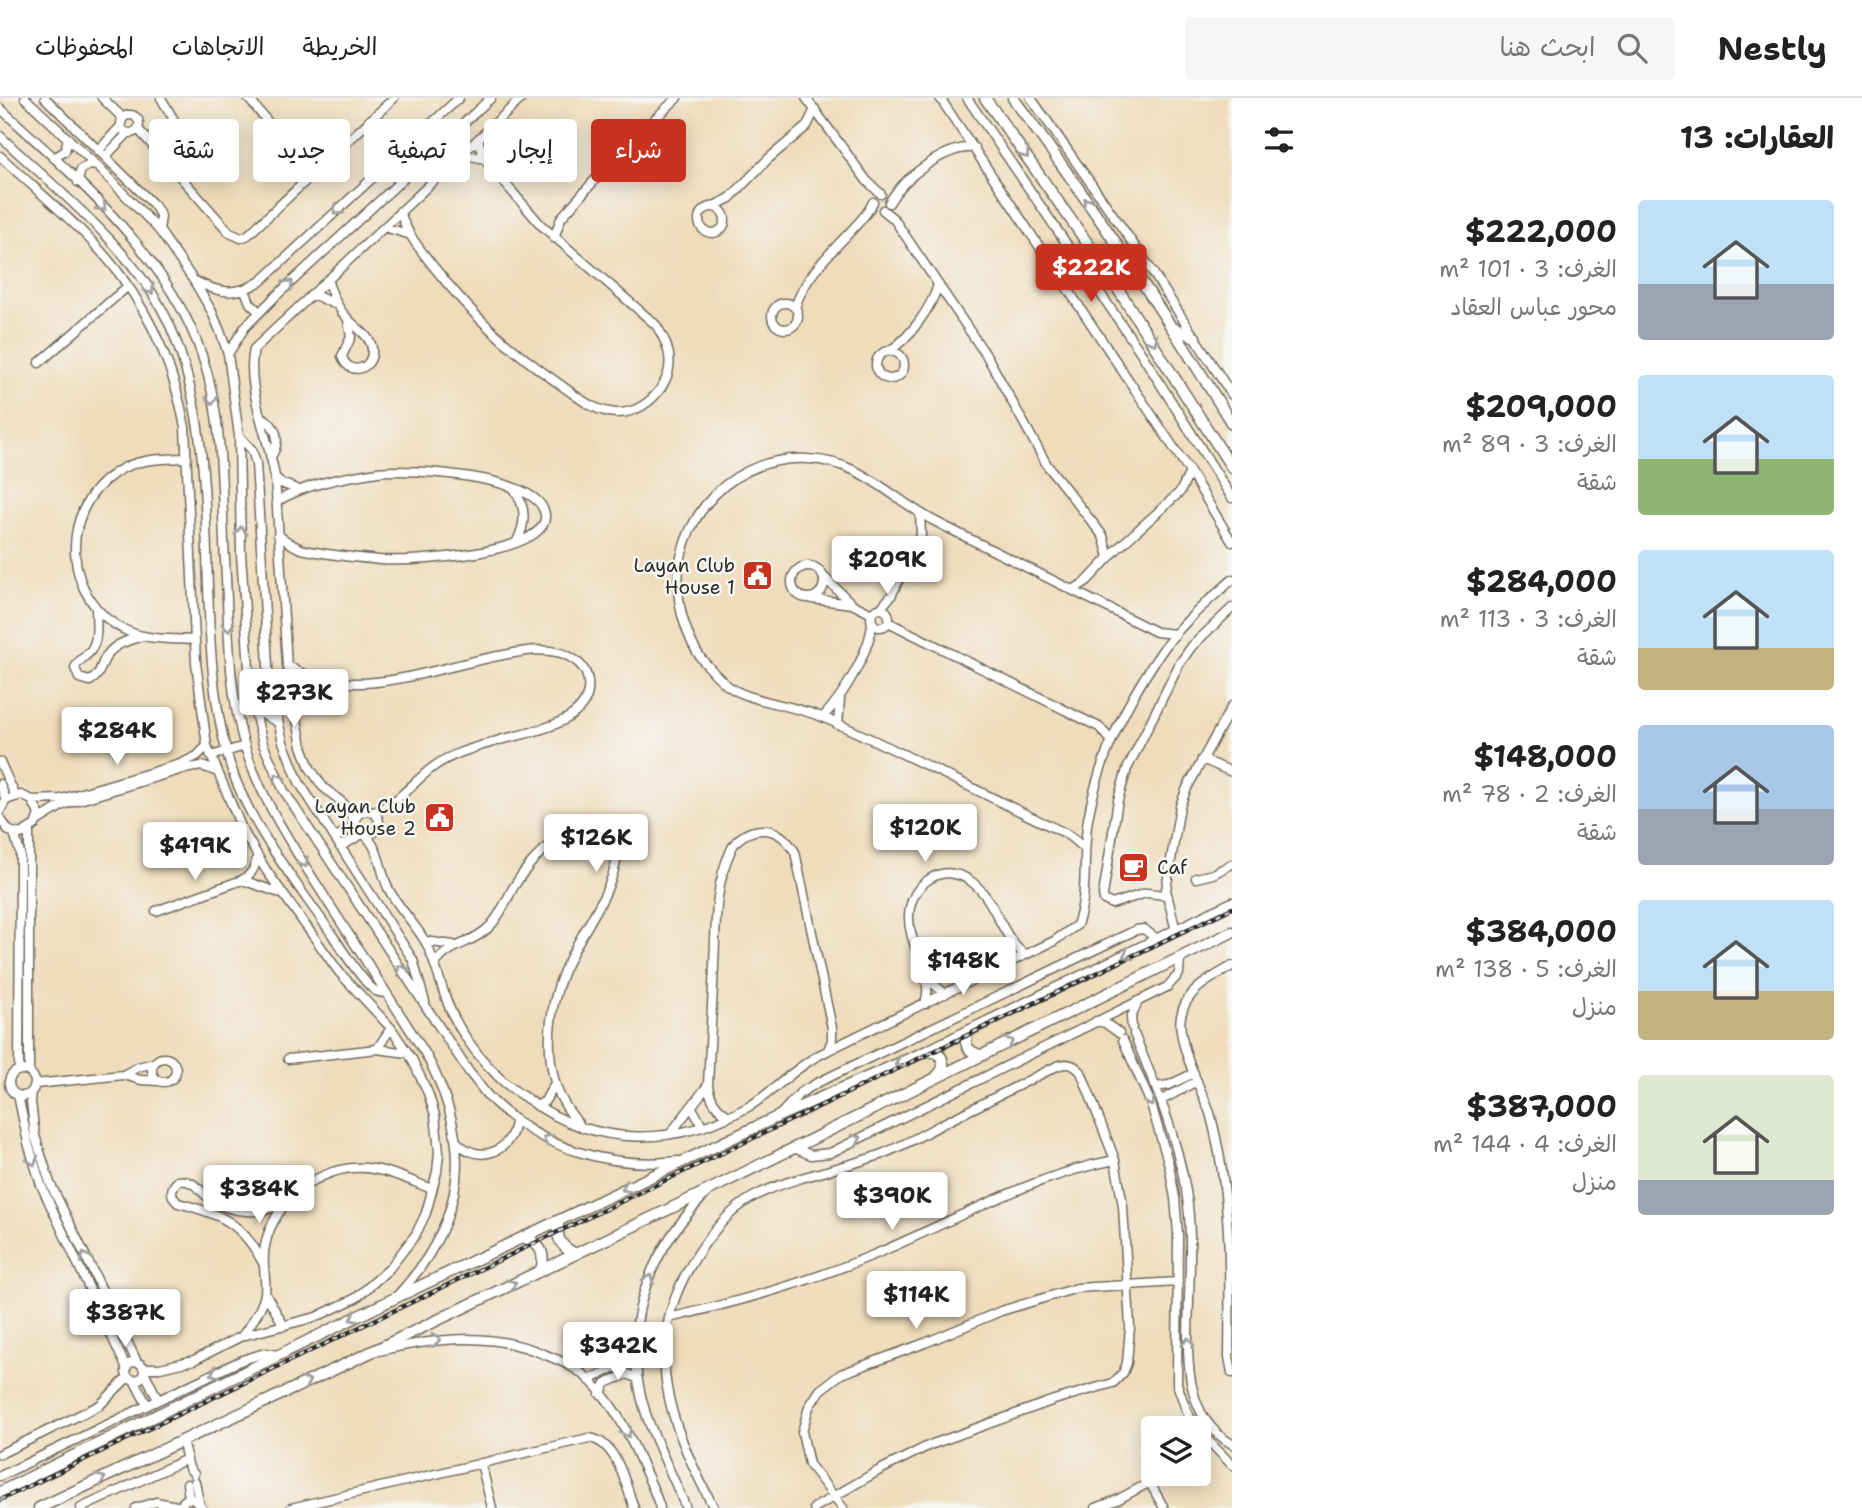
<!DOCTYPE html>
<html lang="ar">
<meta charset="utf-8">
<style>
body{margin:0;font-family:"Shantell Sans","Playpen Sans Arabic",sans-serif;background:#f6f6f6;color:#222;direction:rtl;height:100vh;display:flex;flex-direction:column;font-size:26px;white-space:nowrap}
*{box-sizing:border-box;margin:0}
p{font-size:23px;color:#767676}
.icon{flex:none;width:38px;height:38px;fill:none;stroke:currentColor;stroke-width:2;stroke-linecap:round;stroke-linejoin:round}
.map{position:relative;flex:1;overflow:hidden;direction:ltr}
.side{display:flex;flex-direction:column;background:#fff;width:630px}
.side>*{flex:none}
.guide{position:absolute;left:21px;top:21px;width:665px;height:63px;direction:rtl;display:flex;gap:14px}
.fabs{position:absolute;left:1141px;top:1318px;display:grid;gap:14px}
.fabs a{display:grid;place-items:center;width:70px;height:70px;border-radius:7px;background:#fff;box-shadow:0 4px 18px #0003;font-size:35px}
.price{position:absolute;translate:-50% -60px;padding:0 16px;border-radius:7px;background:#fff;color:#222;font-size:23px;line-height:46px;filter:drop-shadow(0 2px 4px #0008)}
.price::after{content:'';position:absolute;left:50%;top:42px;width:21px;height:16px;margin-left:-10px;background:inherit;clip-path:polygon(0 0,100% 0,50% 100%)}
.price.active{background:#c8321e;color:#fff}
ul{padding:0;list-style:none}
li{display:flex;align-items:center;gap:21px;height:175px;padding:0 28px}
li span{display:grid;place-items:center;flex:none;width:196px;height:140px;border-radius:7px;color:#555}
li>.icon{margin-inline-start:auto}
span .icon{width:84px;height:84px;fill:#fffc;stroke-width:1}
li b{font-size:30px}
h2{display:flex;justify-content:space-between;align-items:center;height:84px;padding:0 28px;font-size:30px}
.tag{padding:0 24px;border-radius:7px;background:#fff;box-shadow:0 4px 18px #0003;font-size:24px;line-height:63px}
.tag.active{background:#c8321e;color:#fff}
header{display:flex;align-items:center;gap:42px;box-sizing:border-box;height:98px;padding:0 35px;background:#fff;border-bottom:2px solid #e0e0e0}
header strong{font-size:33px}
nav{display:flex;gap:38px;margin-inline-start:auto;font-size:24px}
.search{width:490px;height:63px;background:#f6f6f6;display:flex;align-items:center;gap:18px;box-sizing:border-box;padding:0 24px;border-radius:7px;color:#767676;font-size:26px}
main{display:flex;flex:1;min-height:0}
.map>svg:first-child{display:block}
</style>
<header>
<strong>Nestly</strong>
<div class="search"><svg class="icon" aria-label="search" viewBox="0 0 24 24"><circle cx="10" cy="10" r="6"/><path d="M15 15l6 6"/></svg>ابحث هنا</div>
<nav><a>الخريطة</a><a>الاتجاهات</a><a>المحفوظات</a></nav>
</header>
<main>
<section class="side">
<h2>العقارات: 13<svg class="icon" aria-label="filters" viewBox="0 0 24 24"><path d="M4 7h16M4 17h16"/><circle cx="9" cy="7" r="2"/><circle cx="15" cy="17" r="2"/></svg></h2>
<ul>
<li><span style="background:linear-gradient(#bfe0f5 60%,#9aa5b1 0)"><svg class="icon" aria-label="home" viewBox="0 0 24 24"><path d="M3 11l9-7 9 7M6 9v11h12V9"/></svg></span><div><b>$222,000</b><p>الغرف: 3 · 101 m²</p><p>محور عباس العقاد</p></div></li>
<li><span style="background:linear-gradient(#bfe0f5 60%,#8fb573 0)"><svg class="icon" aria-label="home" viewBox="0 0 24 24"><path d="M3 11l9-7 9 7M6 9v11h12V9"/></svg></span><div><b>$209,000</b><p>الغرف: 3 · 89 m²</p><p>شقة</p></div></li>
<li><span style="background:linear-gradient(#bfe0f5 70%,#c2b280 0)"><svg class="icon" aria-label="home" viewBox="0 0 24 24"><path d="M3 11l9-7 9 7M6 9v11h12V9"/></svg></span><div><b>$284,000</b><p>الغرف: 3 · 113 m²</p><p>شقة</p></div></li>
<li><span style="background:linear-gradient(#a9c7e8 60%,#9aa5b1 0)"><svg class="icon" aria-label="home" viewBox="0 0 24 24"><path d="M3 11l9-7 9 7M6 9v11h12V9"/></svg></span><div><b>$148,000</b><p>الغرف: 2 · 78 m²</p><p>شقة</p></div></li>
<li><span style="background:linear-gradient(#bfe0f5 65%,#c2b280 0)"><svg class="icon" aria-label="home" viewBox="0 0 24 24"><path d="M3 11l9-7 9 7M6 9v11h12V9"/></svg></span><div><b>$384,000</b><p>الغرف: 5 · 138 m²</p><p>منزل</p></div></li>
<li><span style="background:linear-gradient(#dfe7d0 75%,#9aa5b1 0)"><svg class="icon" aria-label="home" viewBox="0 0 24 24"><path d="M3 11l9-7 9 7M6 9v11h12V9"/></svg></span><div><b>$387,000</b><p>الغرف: 4 · 144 m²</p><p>منزل</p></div></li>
</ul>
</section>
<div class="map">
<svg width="1232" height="1410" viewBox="0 0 1232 1410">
<rect width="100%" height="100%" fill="#f6f6f2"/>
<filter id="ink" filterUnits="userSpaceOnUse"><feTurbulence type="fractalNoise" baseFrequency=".0143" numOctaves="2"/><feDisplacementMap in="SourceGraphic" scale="14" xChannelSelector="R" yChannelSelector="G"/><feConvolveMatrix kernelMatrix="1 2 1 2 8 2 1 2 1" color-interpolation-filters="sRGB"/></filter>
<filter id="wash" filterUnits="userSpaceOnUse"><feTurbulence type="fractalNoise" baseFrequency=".00686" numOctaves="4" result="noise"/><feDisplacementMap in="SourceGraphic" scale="28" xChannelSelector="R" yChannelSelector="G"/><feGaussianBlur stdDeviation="1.57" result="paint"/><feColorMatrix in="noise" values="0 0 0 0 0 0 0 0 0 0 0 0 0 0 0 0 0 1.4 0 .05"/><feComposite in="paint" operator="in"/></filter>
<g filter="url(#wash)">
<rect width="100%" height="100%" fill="#efdcba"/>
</g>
<g filter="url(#ink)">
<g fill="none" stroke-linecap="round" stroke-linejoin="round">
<defs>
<path id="minor" d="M25,0L97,68L159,132L194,183L211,212L220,233L228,256L239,338L241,456L251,599L263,646L284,693L469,974C477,983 484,995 493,1003C542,1051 611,1071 678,1063
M45,0L155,108L161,119L159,132
M102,0L123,20
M161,0L174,22
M248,0L312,77
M806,0L867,83L881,96
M940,0L1190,374L1232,444
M967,0L1141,255L1232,400
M1031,0L1146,164L1232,297
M0,10C80,84 178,165 207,274C224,334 221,400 225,462C229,525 227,588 245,649C262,704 295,752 326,801C359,852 392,904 425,955C475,1046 467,1123 396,1199
M121 26a9 9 0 1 1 18 0a9 9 0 1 1-18 0Z
M138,31L230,135L241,140L248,137L394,0
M0,38C59,94 139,155 171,230C229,368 189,522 229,663C248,726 294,781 331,835C339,847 365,888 376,893C380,895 382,895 386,895
M99,52L121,28
M462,56L484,61
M0,58C39,95 90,135 121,178C154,223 175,275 185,329L196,565L207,648L242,731L266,772L339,874L391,930L412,961L428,995L435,1017L439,1054L437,1074L426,1115L416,1136L389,1171L356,1200L316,1219L242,1238L194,1262L160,1270H143
M105,59L128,35
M54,60L65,53L68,40
M78,84L81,71L90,67L97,68
M889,105C903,80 946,47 975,50
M699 122a13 13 0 1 1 26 0a13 13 0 1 1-26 0Z
M712,109L730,100L768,61L807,28L815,11
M883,112L894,121L988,260L1047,367L1103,438L1109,459
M400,113C406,135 419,150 433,168C473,218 505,248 558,285C574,296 589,310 609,314C633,319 655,303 665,283C675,263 667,244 656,227L541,127L484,61L478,41
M384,129L408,136
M554,140L561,120L617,57L677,0
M327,182C333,197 336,209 348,221C356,230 371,238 372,251C374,272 348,279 342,258L351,239L348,222
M195,183C221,196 236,198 261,183L459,0
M245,192L250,205L259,214
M312,196L335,206
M772 218a13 13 0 1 1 26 0a13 13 0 1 1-26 0Z
M795,210C803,181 830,155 850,134C859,124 868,116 873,104
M889,253C910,240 931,210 938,187
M876 267a14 14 0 1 1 28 0a14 14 0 1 1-28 0Z
M228,256L245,229L276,198L491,0
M39,265L128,188
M262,319C277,328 281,342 272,357
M239,338L252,352L256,365L269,584L283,644L299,684L413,862L425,904
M187,360C161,361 137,360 115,375C57,413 63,504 127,533C147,542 173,541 195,542
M275,379L281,385L299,392
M514,391C527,410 526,426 516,445
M276,404C305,386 344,379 378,374C408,370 541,377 545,417C549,457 409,464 380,462C360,460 320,456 301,451C293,448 285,442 278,437
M792 484a16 16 0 1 1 32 0a16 16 0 1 1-32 0Z
M822,477L852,506
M1073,492L1087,483L1116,452L1180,394L1190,374
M812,501L852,506L872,516
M96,510C96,524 99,541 91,552C86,560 78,561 75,570L79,580L90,583C102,577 100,565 108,556C116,545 130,542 143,538
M880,511L891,498L921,437L920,416
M871 520a9 9 0 1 1 18 0a9 9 0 1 1-18 0Z
M888,524L1099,629L1111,642
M287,567C348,607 433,570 498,558C519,554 539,549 561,555C575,560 586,568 588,583C594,625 530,634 500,642C478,649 455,654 436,667C415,681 398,707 373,714
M289,589L313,580
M253,611L277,624
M823,619C843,598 872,551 872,522
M838,627L840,601
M211,658L245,648
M1202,661L1232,674
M0,664L15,697
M0,686L6,702
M32,702L61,701L180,666L197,658L207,648
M355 725a12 12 0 1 1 24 0a12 12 0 1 1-24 0Z
M0,713L6,702L21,697L32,702L39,716L35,727L21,736L9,733L0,720
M37,723L63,707L183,671L202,668L218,674
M355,723L343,705L323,689L310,670L302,648L287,567L275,379C269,340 245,288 254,251L522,0
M29,733V973
M14,735L20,755L19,972
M365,737C380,751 380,772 388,790C398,810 416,826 427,847C437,868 441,890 450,911C459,932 476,956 492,972C502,984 516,994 529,1002C597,1050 676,1049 748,1009C774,994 792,971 821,956C898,917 976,881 1054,843L1077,827C1089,796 1082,754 1088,721C1099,659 1128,601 1164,550C1183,524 1208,503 1232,482
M335,740L355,727
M340,749L362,736
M1085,750L1065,735C984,697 904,654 822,619C796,608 751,603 731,590C723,585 715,576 708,568C694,555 687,535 682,517C662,437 722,357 807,361C864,363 890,401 938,425L1156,534L1176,536
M1196,780L1213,776L1232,766
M242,782L283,796
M1166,797L1146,795L1112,806L1104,802L1103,797L1118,702L1127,671L1180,565L1192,548L1232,510
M156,813L242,782C252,776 255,770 257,759
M1176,833L1166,792L1180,708L1187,690L1232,608
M425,843L453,847
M436,865C449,846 472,846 488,830C499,820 506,803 513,790C524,771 538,756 555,742C563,736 572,727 582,725C603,720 620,738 617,759C611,796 586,827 570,860C551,896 544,945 555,984C559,1001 571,1017 582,1030
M1232,868C1210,881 1186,892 1181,918C1176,943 1201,991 1210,1015C1232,1095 1230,1176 1229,1259L1232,1275
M927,880L945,896
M925,906C935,875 908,849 909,818C910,785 944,762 972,784C997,803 1000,838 1025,857
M1096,923L1105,925L1119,935
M1132,929L1131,920L1138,903
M1134,936C1156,989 1176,1036 1186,1093C1192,1128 1190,1165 1189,1201C1188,1251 1180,1317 1232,1346
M1123,942L1151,1006L1169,1067L1175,1100L1178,1136L1177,1286L1187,1314L1196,1330
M377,951L391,930
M152 972a12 12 0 1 1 24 0a12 12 0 1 1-24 0Z
M288,961L377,951L408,955
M9 985a13 13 0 1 1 26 0a13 13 0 1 1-26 0Z
M123,977L138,969L154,965
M35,986L123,977L141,982L159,983
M1156,989L1169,987L1194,975
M30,995L35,1038L50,1085L137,1264
M18,997L28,1045L41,1087L126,1269
M1162,1002L1197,983
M537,1008L545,1003L555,985
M692,1010L703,1029
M729,1018C716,1011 710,1001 708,987C710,947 712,908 714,868C716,829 714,788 731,752C736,740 748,733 761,732C777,731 787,741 795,754L832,930V942L828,952
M779,1018L800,995L817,985L1136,832L1144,831L1158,842
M670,1036L708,987
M457,1044C479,1067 513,1054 515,1022
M794,1050L811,1057L830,1055L1167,889L1179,876L1180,860
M263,1165C242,1124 220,1116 178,1105C170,1098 170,1090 178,1083C192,1080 200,1093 210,1101C232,1116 261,1117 284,1105
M265,1195L284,1228
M669,1220C741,1203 810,1184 878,1155C956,1122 1030,1078 1115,1062
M242,1238C251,1226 262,1211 265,1196C267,1180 261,1164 265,1148C273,1103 321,1066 366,1070C389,1072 411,1083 432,1091
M379,1253C436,1240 491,1233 546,1257C559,1262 573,1268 584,1277C611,1300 628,1334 642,1366C648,1380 656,1395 660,1410
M126 1273a9 9 0 1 1 18 0a9 9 0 1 1-18 0Z
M144,1273L158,1302
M134,1282L147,1307
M589,1282L636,1260
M600,1296L606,1285L627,1276L637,1280
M1199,1333L1232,1367
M182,1342L189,1370L194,1376
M0,1356L100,1307L128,1279
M481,1365L492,1410
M0,1378L242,1262L265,1255L279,1257
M195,1384L200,1408
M1150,1385L1164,1410
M187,1386L189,1400
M81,1410L187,1361
M136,1410L156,1404L182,1409
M182,1410L183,1404C191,1396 196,1404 202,1410
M291,1410L589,1340C617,1343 626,1388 634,1410
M686,1410C673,1378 657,1348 646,1316C619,1232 645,1157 706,1096
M714,1410C668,1323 638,1247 697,1157C713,1132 734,1107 761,1095C799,1077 843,1071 882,1056C903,1048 924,1036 944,1025C982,1006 1019,987 1057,968C1067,964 1074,966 1081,974L1115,1062L1123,1108L1130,1229L1127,1265L1123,1275L1113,1285L1054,1302L930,1347L878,1373L814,1410
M843,1410L809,1366L802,1334L809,1309L820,1292L841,1276L925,1245L1001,1213L1077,1190L1178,1184
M1096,1410L1117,1402L1165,1376"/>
<path id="major" d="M985,0L1102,166L1232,370
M1013,0C1091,105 1164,214 1232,326
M1171,229L1195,239
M970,932C961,944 968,956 983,957
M928,953L938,955C945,963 945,971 937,978
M559,1122C555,1139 560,1149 576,1156
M523,1139C540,1145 546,1155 541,1172
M0,1394L395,1200L779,1018L927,953L1232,805
M39,1410L369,1255L711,1091L1232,834"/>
</defs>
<!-- minor casing -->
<use href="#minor" stroke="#70695d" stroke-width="11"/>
<!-- major casing -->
<use href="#major" stroke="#70695d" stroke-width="13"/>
<!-- minor -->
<use href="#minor" stroke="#fff" stroke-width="8"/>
<!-- major -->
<use href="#major" stroke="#fff" stroke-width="10"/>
<defs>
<path id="rail" d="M0,1402L1232,810"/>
</defs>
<!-- rail casing -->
<use href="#rail" stroke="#2b2b2b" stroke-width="4.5"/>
<!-- rail -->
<use href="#rail" stroke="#f6f6f2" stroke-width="2" stroke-dasharray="5" stroke-linecap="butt"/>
</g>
<!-- one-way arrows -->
<defs><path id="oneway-chevron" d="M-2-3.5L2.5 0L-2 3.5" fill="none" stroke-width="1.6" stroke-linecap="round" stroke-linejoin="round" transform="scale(1.75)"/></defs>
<g stroke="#a0a0a0">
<use href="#oneway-chevron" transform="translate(1025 56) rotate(55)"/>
<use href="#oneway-chevron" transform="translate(1087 104) rotate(-125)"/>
<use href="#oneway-chevron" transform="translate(102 109) rotate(47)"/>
<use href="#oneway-chevron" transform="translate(337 113) rotate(137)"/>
<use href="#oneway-chevron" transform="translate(289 186) rotate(-43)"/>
<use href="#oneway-chevron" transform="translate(150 192) rotate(57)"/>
<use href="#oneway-chevron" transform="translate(1153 243) rotate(57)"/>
<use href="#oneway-chevron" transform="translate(212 302) rotate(81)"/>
<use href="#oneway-chevron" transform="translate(241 433) rotate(-91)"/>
<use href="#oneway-chevron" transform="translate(228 529) rotate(87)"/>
<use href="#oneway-chevron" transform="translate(278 680) rotate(-117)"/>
<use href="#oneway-chevron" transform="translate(304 765) rotate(57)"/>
<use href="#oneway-chevron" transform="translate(1127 857) rotate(154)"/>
<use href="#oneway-chevron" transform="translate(401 871) rotate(-123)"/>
<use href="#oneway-chevron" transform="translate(1009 944) rotate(-26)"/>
<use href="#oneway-chevron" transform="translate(899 965) rotate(156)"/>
<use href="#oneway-chevron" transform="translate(1150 1004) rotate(69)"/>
<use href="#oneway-chevron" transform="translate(547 1041) rotate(-152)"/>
<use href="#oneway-chevron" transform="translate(857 1041) rotate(-26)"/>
<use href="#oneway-chevron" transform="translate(33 1063) rotate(72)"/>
<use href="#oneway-chevron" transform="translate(626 1090) rotate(155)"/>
<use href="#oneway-chevron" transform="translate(85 1159) rotate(-115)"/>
<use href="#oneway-chevron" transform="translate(649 1181) rotate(-69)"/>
<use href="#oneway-chevron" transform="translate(512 1186) rotate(-26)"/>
<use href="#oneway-chevron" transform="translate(354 1220) rotate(154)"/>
<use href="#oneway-chevron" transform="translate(436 1242) rotate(-6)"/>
<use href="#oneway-chevron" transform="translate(1188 1244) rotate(-89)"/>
<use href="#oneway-chevron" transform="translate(215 1275) rotate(155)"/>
<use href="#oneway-chevron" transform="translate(306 1284) rotate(-24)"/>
<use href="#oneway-chevron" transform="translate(627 1335) rotate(62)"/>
<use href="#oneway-chevron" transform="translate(101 1381) rotate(-25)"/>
</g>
</g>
<!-- icons -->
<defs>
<symbol id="civic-square" viewBox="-11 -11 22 22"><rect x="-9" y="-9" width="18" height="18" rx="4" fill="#c8321e" stroke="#f6f6f2"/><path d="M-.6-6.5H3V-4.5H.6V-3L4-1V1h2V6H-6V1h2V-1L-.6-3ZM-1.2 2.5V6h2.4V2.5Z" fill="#fff"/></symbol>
<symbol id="cafe-square" viewBox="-11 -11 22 22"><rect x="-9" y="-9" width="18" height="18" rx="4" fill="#c8321e" stroke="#f6f6f2"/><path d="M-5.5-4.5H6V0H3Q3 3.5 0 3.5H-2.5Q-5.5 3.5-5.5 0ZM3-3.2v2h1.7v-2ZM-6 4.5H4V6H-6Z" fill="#fff"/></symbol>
</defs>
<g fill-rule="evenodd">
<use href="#civic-square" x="740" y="460" width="35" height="35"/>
<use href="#civic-square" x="422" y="702" width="35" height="35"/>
<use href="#cafe-square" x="1116" y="752" width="35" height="35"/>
</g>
<g text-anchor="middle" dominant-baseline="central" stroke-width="5" stroke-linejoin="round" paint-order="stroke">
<!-- poi labels -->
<g font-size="19" fill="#2b2b2b" stroke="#f6f6f2" text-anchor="end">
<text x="735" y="467">Layan Club<tspan x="735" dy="22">House 1</tspan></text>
<text x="416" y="708">Layan Club<tspan x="416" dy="22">House 2</tspan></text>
<text x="1157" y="769" text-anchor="start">Caf</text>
</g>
</g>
</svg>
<div class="fabs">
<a><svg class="icon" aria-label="layers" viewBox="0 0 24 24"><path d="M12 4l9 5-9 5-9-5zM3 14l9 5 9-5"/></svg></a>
</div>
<b class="price active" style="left:1091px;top:206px">$222K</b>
<b class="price" style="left:887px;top:498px">$209K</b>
<b class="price" style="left:294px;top:631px">$273K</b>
<b class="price" style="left:117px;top:669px">$284K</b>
<b class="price" style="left:925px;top:766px">$120K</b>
<b class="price" style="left:596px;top:776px">$126K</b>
<b class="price" style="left:195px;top:784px">$419K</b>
<b class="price" style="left:963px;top:899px">$148K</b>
<b class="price" style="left:259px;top:1127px">$384K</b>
<b class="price" style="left:892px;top:1134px">$390K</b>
<b class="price" style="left:916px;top:1233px">$114K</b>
<b class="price" style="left:125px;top:1251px">$387K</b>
<b class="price" style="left:618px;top:1284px">$342K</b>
<div class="guide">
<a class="tag active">شراء</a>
<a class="tag">إيجار</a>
<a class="tag">تصفية</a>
<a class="tag">جديد</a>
<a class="tag">شقة</a>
</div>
</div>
</main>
